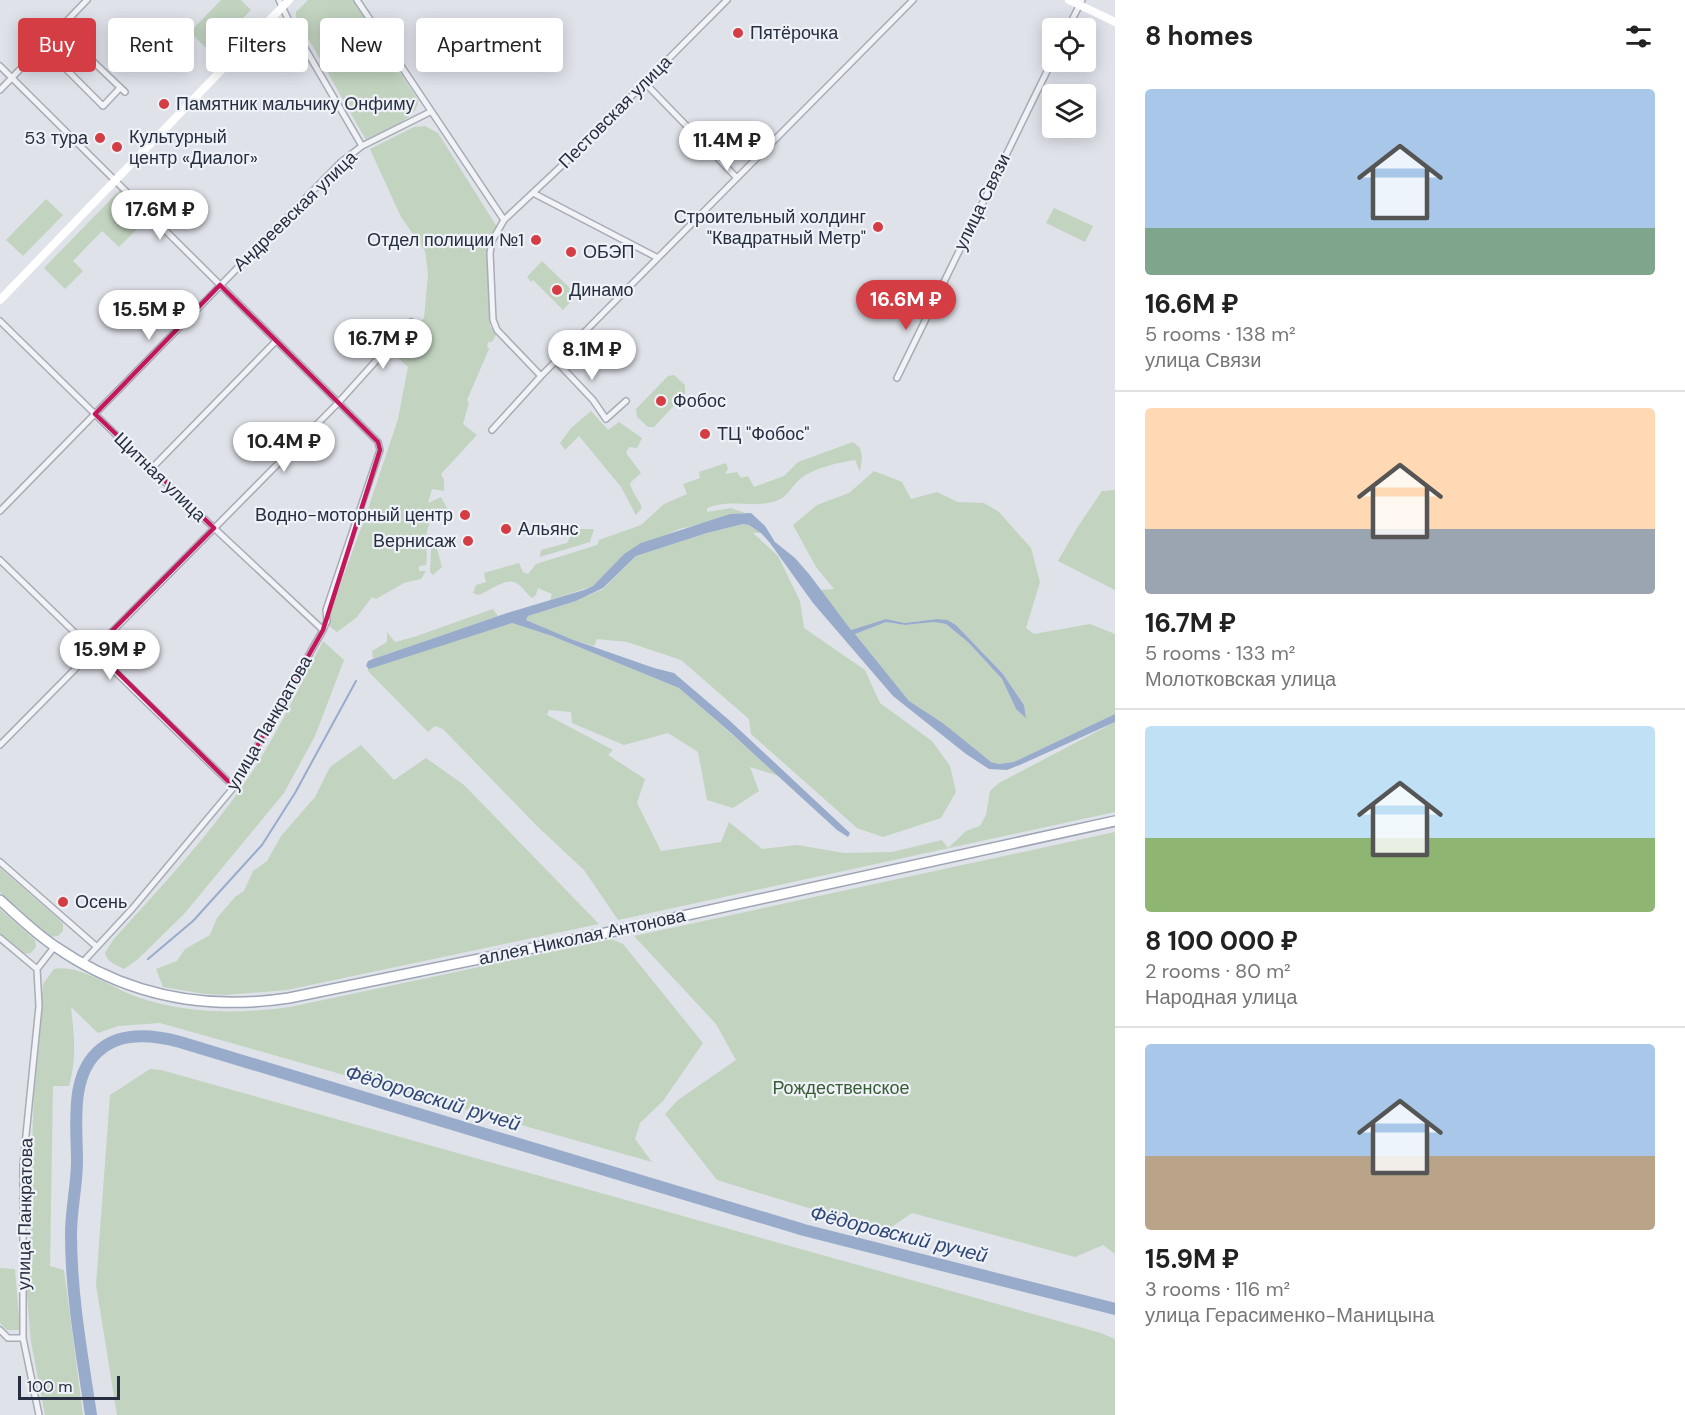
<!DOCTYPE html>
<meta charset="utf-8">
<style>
body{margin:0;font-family:"DM Sans",sans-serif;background:#f2f2f2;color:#222;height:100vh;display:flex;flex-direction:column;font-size:22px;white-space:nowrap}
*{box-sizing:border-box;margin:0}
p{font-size:20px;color:#767676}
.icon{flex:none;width:33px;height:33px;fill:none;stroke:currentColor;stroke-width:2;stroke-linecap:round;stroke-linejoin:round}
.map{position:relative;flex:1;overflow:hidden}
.side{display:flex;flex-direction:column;background:#fff;width:570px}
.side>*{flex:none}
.hud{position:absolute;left:18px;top:18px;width:570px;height:54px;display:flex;gap:12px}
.buttons{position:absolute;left:1042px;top:18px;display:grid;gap:12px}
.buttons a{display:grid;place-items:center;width:54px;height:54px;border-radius:6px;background:#fff;box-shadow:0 3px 15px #0003;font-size:30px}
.scale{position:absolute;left:18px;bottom:15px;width:102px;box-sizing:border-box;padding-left:6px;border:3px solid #272e41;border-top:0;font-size:16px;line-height:21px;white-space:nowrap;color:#272e41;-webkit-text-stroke:4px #eef1f6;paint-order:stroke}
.price{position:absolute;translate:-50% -51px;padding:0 14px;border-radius:21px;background:#fff;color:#222;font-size:20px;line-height:39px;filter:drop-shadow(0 2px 3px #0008)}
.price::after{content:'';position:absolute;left:50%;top:36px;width:18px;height:14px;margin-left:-9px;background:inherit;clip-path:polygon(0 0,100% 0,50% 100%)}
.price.active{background:#d43d44;color:#fff}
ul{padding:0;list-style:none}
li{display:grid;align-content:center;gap:12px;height:318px;padding:0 30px}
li+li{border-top:2px solid #e0e0e0}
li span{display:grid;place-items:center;height:186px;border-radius:6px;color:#555}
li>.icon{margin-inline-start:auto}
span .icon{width:108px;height:108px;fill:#fffc;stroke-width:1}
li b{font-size:26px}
h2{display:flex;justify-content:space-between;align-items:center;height:72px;padding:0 30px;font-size:26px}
.pill{padding:0 21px;border-radius:6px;background:#fff;box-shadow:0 3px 15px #0003;font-size:21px;line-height:54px}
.pill.active{background:#d43d44;color:#fff}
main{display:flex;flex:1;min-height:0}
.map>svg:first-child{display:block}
</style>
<main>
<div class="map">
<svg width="1115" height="1415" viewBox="0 0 1115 1415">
<rect width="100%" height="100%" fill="#dfe2e9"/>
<!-- green -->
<path fill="#c2d3c0" d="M221,0H241L251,10L210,52L190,32Z
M308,0H353L418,100C419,119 381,132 366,140L296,17V12Z
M425,126L438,133L497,227L492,233L487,250L490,326L496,335L492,342H488L487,346L489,349L467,400L469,403L463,424L477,435L441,474L444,480V491L432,489L428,503L441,497L448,510L441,513L439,520L430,521L424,541L427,554L426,565L419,566V571H426L421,579L404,583L376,599L372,597L356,618L337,632L329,626L331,609L367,512L398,419L408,367L393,353L424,318L428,274L425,251L401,217L370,149L414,127Z
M121,189L149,217L119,247L102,231L73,261L83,271L65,289L44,268Z
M46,199L63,215L23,256L6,240Z
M1054,208L1093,226L1085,242L1046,223Z
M542,261L577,295L563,310L533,280L531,282L527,277Z
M674,375L685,385V394L654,427H648L637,417L636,409L668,376Z
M591,411L608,430L619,422L642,438L637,448L629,447L626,453L641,473L630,483C632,493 639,499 642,508L636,515L621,487L579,436L565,450L560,443L571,428Z
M853,442L860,448L862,457L860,472L855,460C840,462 810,469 799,480C790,488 788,497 776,501C751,509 732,498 707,508V512L731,508L745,513L730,514L705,523L679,529L624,554L593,586L550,600L552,594L538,588L536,595L532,598C527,594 523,588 518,584C507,575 489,592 478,595L473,593L476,585L486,582L484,573L519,563L523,572L528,574L536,564L597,545L599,540L641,525L664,504L687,494L683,484L700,478L699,472L726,463L728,469L725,474L737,472L741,478L748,476L754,487L784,476L798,462Z
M874,471L902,482L911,499L937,492L958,502L984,503L999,512L1031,548L1040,582L1026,628L1034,634L1090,624L1115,634V714L1014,762L999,764L991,762L909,701L855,634L886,622L905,625L934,622L946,624L969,643L1002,679L1016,709L1026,717L1024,705L1003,674L956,625L937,619L905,623L886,619L851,630L820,590L834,589L816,567L793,525L817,505L849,493Z
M1115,490V590L1058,561L1077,528L1102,491Z
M743,524L749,525L761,533H753L778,556L800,601L804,628L865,670L880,703L932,741L950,766L956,792L941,818L883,837L857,828L751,734L749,719L681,660L627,642L597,639L594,646L571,639L526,620L528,616L576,601L603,589L636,556L707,533Z
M582,529H594L590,542L540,557L541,550L567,543L574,530Z
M437,539L436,545L442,567L433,575L430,572L431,550Z
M493,609L498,616L373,659L372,651L387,642V632L395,642L414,637Z
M512,623L552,636L679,688L779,776L750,767L759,791L733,808L707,800L698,752L668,733L624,745L572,723L571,712L549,710L547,715L613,750L608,755L645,779L637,803L661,851L721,842L729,822L762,849L797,845L844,853L892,852L942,840L948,848L966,831L980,826L986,815L990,791L999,783L1115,722V812L618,920L584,870L537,826L443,729L435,726L428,732L368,671V668Z
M323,641L344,660L315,736L284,793L184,914L137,960L124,969C116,965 107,962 105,953L113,940C160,888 209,836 248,778C277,735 299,687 323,641Z
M361,745L394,780L426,758L464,785L599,924L287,990L225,995L205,994L163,987L156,969L177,961L185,949L210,935L217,918L235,897L244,891L253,871L267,861L281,836L315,797L330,767Z
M1115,832V1254L1103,1245L1075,1257L912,1213L887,1230L851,1221L717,1180L665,1114L678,1100L736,1060L716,1024L634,936Z
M0,868L63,923V931L58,936L50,937L0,892Z
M0,909L35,940L36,947L31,953L23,954L0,934Z
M611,939L623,944L703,1043L663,1101L640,1123L635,1139L652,1162L160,1023L118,1026L98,1033L71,1007C74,1036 77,1057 69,1086H53L50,1266L64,1270L83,1415H45L31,1342L26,1285L30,1253L31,1173L35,1064L43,984L54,969C81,964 114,990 140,998C189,1014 239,1014 290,1007Z
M150,1069L161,1070L1101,1333L1115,1339V1415H117L96,1285L110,1095Z
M0,1268L15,1269L20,1330H7L0,1323Z"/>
<!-- water -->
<path fill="#98abcb" d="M751,513L765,526L775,542L795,558L809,574L851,630L886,619L905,623L937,619L947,620L956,625L1003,674L1024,705L1026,718L1016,709L1002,679L969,643L946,624L934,622L905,625L886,622L855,634L909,701L944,724L991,762L999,764L1014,762L1115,714V722L1022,764L1007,770L989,769L966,754L893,696L813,603L770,543L761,533L749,525L743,524L707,533L636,556L603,588L576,601L528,616L526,620L571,639L654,668L674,673L729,720L850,833L848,837L837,830L731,733L679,688L552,636L512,623L369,669L366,666L368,661L373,659L507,613L584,590L593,586L624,554L641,543L730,514Z"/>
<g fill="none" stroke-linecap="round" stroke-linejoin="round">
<!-- stream -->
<path stroke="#98abcb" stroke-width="2" d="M148,959L193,921L262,845L295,793L356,681"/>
<!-- river -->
<path stroke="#98abcb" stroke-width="12" d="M91,1415C82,1355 71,1295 71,1234C71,1209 77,1185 77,1161C77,1126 69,1074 101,1049C123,1031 154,1035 180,1042L804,1230L1115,1309"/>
<defs>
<path id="street" d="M279,0L288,19L362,146
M357,0L504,220
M1068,28L1082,0
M0,66L378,442L380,450L326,610L327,621L323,630L234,787L132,909L82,963
M645,83L737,178
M120,88L103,106L65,68L82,51L125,92
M0,90L87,0
M533,193L658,258
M0,321L151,469L323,630
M556,361L593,400L606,419L626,401
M541,376L497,330L493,320L490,253L492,241L504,220L572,156L727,0
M897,378L1053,59
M492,430L541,376L913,0
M151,469L276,341
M0,511L340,163L362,146L430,112
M0,560L234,787
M0,745L338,403L411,322
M0,862L97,947
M0,938L37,969
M0,1330L8,1338H23
M39,1415L23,1338V1165L39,1006L37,969L55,946"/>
<path id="primary" d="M0,900C18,916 36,934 56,947C127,996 204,1011 289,998L601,934L1115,821"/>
</defs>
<!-- street casing -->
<use href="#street" stroke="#a8acb7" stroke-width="8"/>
<!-- primary casing -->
<use href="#primary" stroke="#9ea5b5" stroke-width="12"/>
<!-- street -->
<use href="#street" stroke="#f2f3f7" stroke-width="5"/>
<!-- secondary -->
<path stroke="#fff" stroke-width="8" d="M1069,0L1115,22
M0,300L289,0"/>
<!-- primary -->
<use href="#primary" stroke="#fff" stroke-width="9"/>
</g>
<!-- marked area -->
<path fill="none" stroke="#c2185b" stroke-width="4.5" stroke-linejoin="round" d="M220,285L378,442L380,450L323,630L234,787L94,649L214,528L95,414Z"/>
<!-- markers -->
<g fill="#d43d44" stroke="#eef1f6" stroke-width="2">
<circle cx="738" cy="33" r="6"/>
<circle cx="164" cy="104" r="6"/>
<circle cx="100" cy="138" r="6"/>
<circle cx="117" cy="147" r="6"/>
<circle cx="878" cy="227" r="6"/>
<circle cx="536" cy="240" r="6"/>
<circle cx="571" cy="252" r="6"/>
<circle cx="557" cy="290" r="6"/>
<circle cx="661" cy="401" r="6"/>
<circle cx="705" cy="434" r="6"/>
<circle cx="465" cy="515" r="6"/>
<circle cx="506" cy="529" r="6"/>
<circle cx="468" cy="541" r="6"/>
<circle cx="63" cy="902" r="6"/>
</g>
<g text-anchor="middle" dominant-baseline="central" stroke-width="4.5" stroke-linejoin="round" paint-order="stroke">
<!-- poi labels -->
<g font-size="18" fill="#272e41" stroke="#eef1f6" text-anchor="start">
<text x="750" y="33">Пятёрочка</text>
<text x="176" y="104">Памятник мальчику Онфиму</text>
<text x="129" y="137">Культурный<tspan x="129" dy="21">центр «Диалог»</tspan></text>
<text x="88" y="138" text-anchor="end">53 тура</text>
<text x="866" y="217" text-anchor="end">Строительный холдинг<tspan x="866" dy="21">"Квадратный Метр"</tspan></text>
<text x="524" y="240" text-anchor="end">Отдел полиции №1</text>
<text x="583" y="252">ОБЭП</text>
<text x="569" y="290">Динамо</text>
<text x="673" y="401">Фобос</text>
<text x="717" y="434">ТЦ "Фобос"</text>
<text x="453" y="515" text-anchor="end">Водно-моторный центр</text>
<text x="518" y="529">Альянс</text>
<text x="456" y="541" text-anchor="end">Вернисаж</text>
<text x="75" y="902">Осень</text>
</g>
<!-- street labels -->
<g font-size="18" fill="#272e41" stroke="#eef1f6">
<text transform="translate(615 112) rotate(-45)">Пестовская улица</text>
<text transform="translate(982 202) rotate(-64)">улица Связи</text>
<text transform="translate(295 211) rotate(-44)">Андреевская улица</text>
<text transform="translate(160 477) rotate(44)">Щитная улица</text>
<text transform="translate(269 723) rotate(-60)">улица Панкратова</text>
<text transform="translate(582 937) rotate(-12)">аллея Николая Антонова</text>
<text transform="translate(25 1214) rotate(-89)">улица Панкратова</text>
</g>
<!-- park labels -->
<g font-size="18" fill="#375d34" stroke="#eef1f6">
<text x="841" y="1088">Рождественское</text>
</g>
<!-- water labels -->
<g font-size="20" font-style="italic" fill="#2f4777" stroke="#eef1f6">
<text transform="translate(433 1098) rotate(17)">Фёдоровский ручей</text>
<text transform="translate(899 1234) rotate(14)">Фёдоровский ручей</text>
</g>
</g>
</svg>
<div class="buttons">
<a><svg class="icon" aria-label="locate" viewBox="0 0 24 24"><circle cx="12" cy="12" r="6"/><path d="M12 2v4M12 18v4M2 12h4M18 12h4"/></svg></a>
<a><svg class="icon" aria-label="layers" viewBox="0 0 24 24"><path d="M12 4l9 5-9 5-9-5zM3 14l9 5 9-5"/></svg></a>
</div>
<div class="scale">100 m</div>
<b class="price" style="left:727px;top:172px">11.4M ₽</b>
<b class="price" style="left:160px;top:241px">17.6M ₽</b>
<b class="price active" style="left:906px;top:331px">16.6M ₽</b>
<b class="price" style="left:149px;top:341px">15.5M ₽</b>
<b class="price" style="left:383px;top:370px">16.7M ₽</b>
<b class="price" style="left:592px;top:381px">8.1M ₽</b>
<b class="price" style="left:284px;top:473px">10.4M ₽</b>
<b class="price" style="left:110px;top:681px">15.9M ₽</b>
<div class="hud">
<a class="pill active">Buy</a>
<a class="pill">Rent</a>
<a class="pill">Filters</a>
<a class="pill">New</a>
<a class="pill">Apartment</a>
</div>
</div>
<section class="side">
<h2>8 homes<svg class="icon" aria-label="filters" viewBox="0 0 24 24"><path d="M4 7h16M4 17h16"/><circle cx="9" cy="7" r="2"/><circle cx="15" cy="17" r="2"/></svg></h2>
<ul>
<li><span style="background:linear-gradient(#a9c7e8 75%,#7fa58c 0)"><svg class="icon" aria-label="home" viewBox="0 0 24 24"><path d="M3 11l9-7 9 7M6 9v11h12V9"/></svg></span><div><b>16.6M ₽</b><p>5 rooms · 138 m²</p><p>улица Связи</p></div></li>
<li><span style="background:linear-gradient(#ffd9b3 65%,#9aa5b1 0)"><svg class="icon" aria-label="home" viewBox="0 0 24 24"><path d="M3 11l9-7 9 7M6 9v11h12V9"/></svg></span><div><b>16.7M ₽</b><p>5 rooms · 133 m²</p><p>Молотковская улица</p></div></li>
<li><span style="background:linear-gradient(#bfe0f5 60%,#8fb573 0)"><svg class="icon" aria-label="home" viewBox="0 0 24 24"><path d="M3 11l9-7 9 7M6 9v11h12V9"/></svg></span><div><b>8 100 000 ₽</b><p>2 rooms · 80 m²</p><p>Народная улица</p></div></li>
<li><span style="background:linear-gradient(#a9c7e8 60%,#b9a48a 0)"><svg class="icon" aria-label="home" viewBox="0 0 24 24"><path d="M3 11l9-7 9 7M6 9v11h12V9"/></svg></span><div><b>15.9M ₽</b><p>3 rooms · 116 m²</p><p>улица Герасименко-Маницына</p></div></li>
</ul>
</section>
</main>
